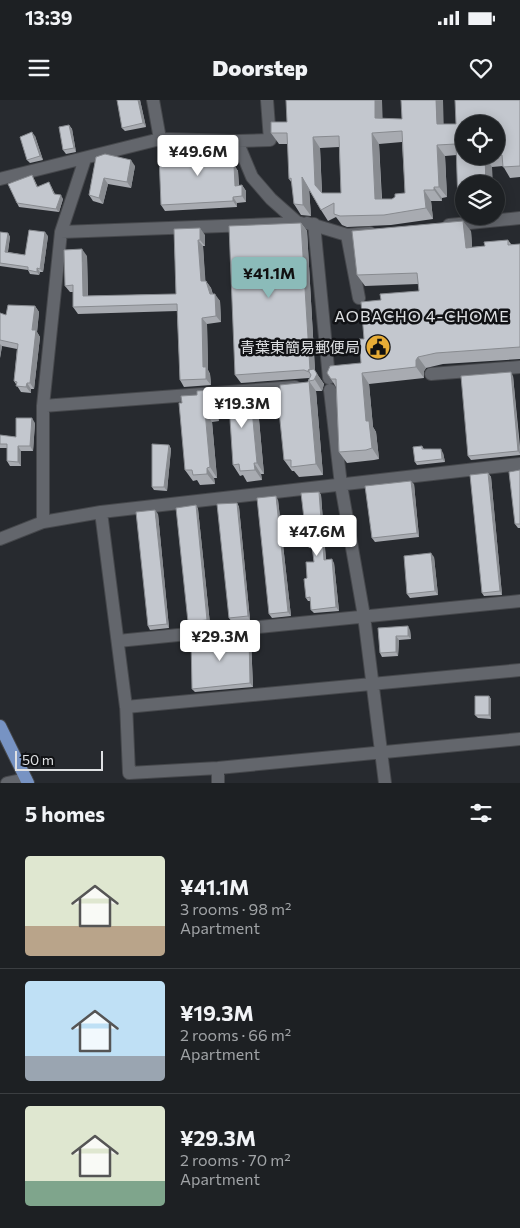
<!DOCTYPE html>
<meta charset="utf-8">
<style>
body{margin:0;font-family:Commissioner,"Noto Sans JP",sans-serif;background:#2a2d30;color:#f1f3f6;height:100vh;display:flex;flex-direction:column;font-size:19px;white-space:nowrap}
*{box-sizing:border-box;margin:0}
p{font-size:16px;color:#a0a3a6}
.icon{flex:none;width:28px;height:28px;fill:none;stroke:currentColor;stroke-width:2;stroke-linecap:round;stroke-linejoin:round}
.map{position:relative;height:683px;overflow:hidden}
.details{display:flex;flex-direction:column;background:#1d2023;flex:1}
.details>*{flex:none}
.buttons{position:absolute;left:455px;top:15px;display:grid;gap:10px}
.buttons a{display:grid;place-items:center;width:50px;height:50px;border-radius:50%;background:#1d2023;box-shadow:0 2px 12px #0003,0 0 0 1px #3b3e41;font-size:25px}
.scale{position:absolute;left:15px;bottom:12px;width:88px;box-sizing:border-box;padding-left:5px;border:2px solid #dee0e3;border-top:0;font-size:14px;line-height:18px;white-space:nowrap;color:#dee0e3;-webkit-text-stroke:4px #111215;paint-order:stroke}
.price{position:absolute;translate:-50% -42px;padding:0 11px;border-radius:5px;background:#fff;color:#222;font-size:16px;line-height:32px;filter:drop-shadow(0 1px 2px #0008)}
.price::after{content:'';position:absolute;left:50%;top:30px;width:15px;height:11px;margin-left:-8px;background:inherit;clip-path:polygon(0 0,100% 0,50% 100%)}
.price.current{background:#8bbbb9;color:#111}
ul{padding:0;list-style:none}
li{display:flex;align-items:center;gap:15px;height:125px;padding:0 25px}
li+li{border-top:1px solid #3b3e41}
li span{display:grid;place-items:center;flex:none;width:140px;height:100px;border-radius:5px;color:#555}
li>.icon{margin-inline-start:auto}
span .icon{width:60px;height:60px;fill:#fffc;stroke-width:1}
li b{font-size:21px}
h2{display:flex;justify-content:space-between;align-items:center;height:60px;padding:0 25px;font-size:21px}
.status{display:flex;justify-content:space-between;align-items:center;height:35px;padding:0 25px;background:#1d2023;direction:ltr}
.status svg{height:14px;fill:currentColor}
header{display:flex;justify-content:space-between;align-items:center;height:65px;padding:0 25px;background:#1d2023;font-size:22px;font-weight:800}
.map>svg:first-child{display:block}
</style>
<div class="status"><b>13:39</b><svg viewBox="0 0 49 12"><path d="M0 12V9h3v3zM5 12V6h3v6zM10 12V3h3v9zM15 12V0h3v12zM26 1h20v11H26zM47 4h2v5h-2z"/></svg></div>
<header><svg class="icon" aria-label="menu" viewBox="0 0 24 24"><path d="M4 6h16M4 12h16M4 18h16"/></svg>Doorstep<svg class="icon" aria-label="heart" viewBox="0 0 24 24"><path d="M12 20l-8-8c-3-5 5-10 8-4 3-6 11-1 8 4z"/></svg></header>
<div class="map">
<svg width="520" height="683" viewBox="0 0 520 683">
<rect width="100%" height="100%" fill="#272a2f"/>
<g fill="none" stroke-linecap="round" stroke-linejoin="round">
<defs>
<path id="minor" d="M153,0L160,39
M237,41L270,40L267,0
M0,79L160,39L237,41L252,77L271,99L297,122
M307,123L347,135L370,133
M314,124L329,278
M449,125L520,118
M61,132L301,123
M347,135L359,198
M431,274L520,267
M330,290L341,385L364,516L385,683
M43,306L295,287
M101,412L126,607L520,570
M43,422V306L61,132L85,59
M0,439L43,422L101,412L520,364
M118,541L520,501
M126,603L129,673L218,668L520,639
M218,668V683
M7,683L26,679"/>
<path id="major" d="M0,626L28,683"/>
</defs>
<!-- minor casing -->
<use href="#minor" stroke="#46484c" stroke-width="14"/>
<!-- major casing -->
<use href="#major" stroke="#46484c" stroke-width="14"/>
<!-- minor -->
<use href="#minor" stroke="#63666c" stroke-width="12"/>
<!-- major -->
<use href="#major" stroke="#7793c3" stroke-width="12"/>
</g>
<!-- wall -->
<path fill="#a8abb1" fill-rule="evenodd" d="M140,0L146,27L125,31L122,28Z
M382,0V19L444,24H456L520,0V77L510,78L503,66L492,67L464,84V111L458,104L457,55L445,56L447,97L442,98V101H431L433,119L391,125L347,127L342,125L336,117L328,121L321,110L309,90L311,116L301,115L294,104L292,83L289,79L288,44H279L271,33L287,22ZM496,24V56H464ZM402,42L405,93L392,99H382L379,44ZM339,47L341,93H322L320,48Z
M69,25L72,29L76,52L66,54L63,50Z
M35,36L43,60L30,63L27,60Z
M230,49V65H234L238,71L239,86L242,85L246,91V102L237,103V107L165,111L161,105L196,54Z
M96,57L135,66L131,88L108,84L103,104L93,101L89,95Z
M32,75L38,87L51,86L55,94L63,99L59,112L19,107L17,103Z
M301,123L307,131L315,271L324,284L322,291H316L323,375L299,377L294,371H292L284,360L280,291L308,282L309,278L241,283L235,275Z
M174,129L205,135V146H203L205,181H206L211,188L213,194L220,201L221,222L207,224L208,270L210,274L211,285L184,287L180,280L177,211L78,214L73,207V192H70L65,186L87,156L88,196L176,194Z
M471,131L472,147L485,146L508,140L511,144H520V259L443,264L426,268L424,271V278L369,284L373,327L376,332L379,359L374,360L347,363L339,352L336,287L331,279L361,263L364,239L381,200L419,191L418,184L365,186L357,175Z
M0,132L8,133L10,137L8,152L25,155L48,136L43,172H40L39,175L30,174L28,170L0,166V167Z
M35,206L39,212L37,232L40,237L34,289H31V293L21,292L14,281L17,249L2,246L0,258V213L6,215Z
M513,276L520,347V355L471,360L468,356Z
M250,288L257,298L264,374H261L262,380L247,382L243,375L240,376L233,365Z
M210,290L218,301L219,321L212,322L217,378H214L215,384L200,385L197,380L193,381L185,370L182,303L197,295Z
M35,323L33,351H21V366H10L7,361V348H0V335L16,337Z
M169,345L171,349L167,391L154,390L152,387Z
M422,346L424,349L443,353L445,362L417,365L415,362Z
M520,370V428H518L515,424Z
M488,373L491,377L502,495L484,496L482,493Z
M414,384L419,437L375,442L372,438Z
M319,392L321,395L326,460L334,463L339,511L314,513L311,510L310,501H308L306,498L314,462L312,448H309L307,444Z
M278,400L291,516L272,518L269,514Z
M237,403L239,407L250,520L232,522L229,518Z
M196,405L198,409L210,524L190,526L188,522Z
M158,414L169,528L150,530L148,526Z
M434,457L438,495L410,498L407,494Z
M378,528L410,530L411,539L399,540L398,556L382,557L380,553Z
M251,540L253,587L195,592L192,589L211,541Z
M489,596L491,599V619L478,618L475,615Z"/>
<!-- shaded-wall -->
<path fill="#888b90" d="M138,0H140L146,27L143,23Z
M375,0H382L383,29L375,18Z
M436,0H443L444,35L437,24Z
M69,25L72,29L76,52L74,48Z
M32,32L35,36L43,60L40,56Z
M372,33L379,44L382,110L375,99Z
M313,37L320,48L322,96L315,85Z
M225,43L230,49L231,71L226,65Z
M437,45L445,56L447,97L439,87Z
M485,56L492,67L493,84H486Z
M131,60L135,66L131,88L127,82Z
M234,65L238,71L239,92L235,86Z
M302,77L309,88L311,116L303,105Z
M104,78L108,84L103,104L99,98Z
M242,85L246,91V102L242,96Z
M434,87L442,98V101L434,90Z
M424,90L431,101L433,119L426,108Z
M61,95L63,99L59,112L56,109Z
M233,97L237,103V107L233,101Z
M463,121L471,131L473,159L466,148Z
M301,123L307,131L315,271L324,284L322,291L310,272Z
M200,128L205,135V146L200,140Z
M45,132L48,136L43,172L40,169Z
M8,133L10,137L7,156L5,152Z
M198,140L203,146L206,188L201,181Z
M82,149L87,156L88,202L83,196Z
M37,168L40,172L39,175L37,172Z
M206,181L211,188L214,201L210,194Z
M215,194L220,201L221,222L216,216Z
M35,206L39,212L37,232L40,237L34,289L30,283L32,230Z
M202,218L207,224L208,270L210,274L211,285L206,279L203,267Z
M0,244L2,246L0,258Z
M418,257L426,268L424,271V278L416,267V260Z
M511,272L513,276L520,354L518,351Z
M362,273L369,284L373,327L376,332L379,359L372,348L366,321Z
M309,281L316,291L323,375L316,364Z
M27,283L31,289V293L26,287Z
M250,288L257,298L264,374L257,363Z
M210,290L218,301L219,321L212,310Z
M205,311L212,322L217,378L210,367Z
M32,318L35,323L33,351L30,346Z
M169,345L171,349L167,391L164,387Z
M18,346L21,351V366L18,362Z
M441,349L443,353L445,362L442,359Z
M254,363L261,374L262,380L255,370Z
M207,368L214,378L215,384L207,374Z
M488,373L491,377L502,495L500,491Z
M411,381L414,384L419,437L417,433Z
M319,392L321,395L326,463L324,460Z
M276,396L278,400L291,516L288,512Z
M237,403L239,407L250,520L248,516Z
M196,405L198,409L210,524L207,520Z
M155,410L158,414L169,528L167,524Z
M431,453L434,457L438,495L435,491Z
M332,459L334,463L339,511L336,507Z
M408,526L410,530L411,539L408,536Z
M249,536L251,540L253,587L250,583Z
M396,536L399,540L398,556L396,552Z
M489,596L491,599V619L489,615Z"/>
<!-- building -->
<path fill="#c3c7ce" stroke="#888b90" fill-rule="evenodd" d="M117,0H138L143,23L122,28Z
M286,0H375V18L402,19L401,0H436L437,24H456L455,0H520V66L503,67L502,55L496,56V24H464V56H485L486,83L464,84V103L458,104L456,44L437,45L439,87H434V90H424L426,108L384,115L340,116L334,114V103L321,110L302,77L303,105L294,104L291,78L289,79L287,33H271V22H287ZM402,31L405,93L395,94V97L392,99H375L372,33ZM339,36L341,93H322L315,85L313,37Z
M69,25L74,48L63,50L59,27Z
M32,32L40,56L27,60L20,37Z
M196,42L225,43L226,65H234L235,86L242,85V96L233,97V101L161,105L159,55L196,54Z
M105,54L131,60L127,82L104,78L99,98L89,95L96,57Z
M32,75L37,87L49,82L54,94L61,95L56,109L17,103L8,84Z
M463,121L466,148L485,146L484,142L508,140V145L520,144V247L436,253L418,257L416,260V267L362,273L366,321H369L372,348L366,350L339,352L336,279H331L327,273L330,266L361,263L359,239H364L361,202L381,200L380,194L419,191L417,173L357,175L352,131Z
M301,123L310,270H308L309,272L304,270L235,275L229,126Z
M200,128V140H198L201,181H206L210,194H215L216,216L202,218L203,267H206V279L180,280L177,204L73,207V185L65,186L64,150L82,149L83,196L176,194L174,129Z
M29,130L45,132L40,169L37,168V172L28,170V167L0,163V132L8,133L5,152L25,155Z
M8,205L35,206L32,230H36L30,283H27L26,287L16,286L17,282L14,281L18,244L0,240V213L6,215Z
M314,269L317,274L314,280L309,281L316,364L291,367V360H284L277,291H280V285L308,282L311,275L308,270Z
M511,272L518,351L468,356L461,276Z
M250,288L257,363H254L255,370L240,371L239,364L233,365L228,289Z
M210,290L212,310L205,311L210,367L207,368V374L193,375L192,370H185L179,303H182L181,296L197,295V291Z
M16,318H32L30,346H18V362L7,361V344H0V335L16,337Z
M152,344L169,345L164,387H152Z
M422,346V349H441L442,359L415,362L413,347Z
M520,370V424H515L509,372Z
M488,373L500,491L482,493L470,375Z
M411,381L417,433L372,438L365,386Z
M319,392L324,460L332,459L336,507L311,510L310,497L306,498L304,479L307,478L306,462H314L312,444H307L301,393Z
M276,396L288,512L269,514L257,398Z
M237,403L248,516L229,518L217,404Z
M196,405L207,520L188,522L176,408Z
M155,410L167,524L148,526L136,412Z
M431,453L435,491L407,494L404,456Z
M408,526V536H396V552L380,553L378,528Z
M249,536L250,583L192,589L191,538L209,537V541H232V537Z
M475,596H489V615H475Z"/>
<!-- icons -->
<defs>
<symbol id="civic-disc" viewBox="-11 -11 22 22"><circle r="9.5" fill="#e6ac36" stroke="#111215"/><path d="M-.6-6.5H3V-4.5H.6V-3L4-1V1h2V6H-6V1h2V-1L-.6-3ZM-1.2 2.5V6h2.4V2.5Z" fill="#111"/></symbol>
</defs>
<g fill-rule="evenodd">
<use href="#civic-disc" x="364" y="233" width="28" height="28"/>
</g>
<g text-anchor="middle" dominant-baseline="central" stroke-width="5" stroke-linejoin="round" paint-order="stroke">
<!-- poi labels -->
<g font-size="15" fill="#dee0e3" stroke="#111215" text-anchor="end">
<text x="360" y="247">青葉東簡易郵便局</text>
</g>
<!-- neighbourhood labels -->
<g font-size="16" letter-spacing="1" fill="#dee0e3" stroke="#111215">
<text x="422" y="215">AOBACHO 4-CHOME</text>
</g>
</g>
</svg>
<div class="buttons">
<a><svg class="icon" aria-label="locate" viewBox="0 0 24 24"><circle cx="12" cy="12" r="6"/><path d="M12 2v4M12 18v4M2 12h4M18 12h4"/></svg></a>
<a><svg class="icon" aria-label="layers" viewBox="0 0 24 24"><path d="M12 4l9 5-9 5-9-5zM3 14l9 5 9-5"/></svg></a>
</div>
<div class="scale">50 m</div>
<b class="price" style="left:198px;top:77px">¥49.6M</b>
<b class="price current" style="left:269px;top:199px">¥41.1M</b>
<b class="price" style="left:242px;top:329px">¥19.3M</b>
<b class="price" style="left:317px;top:457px">¥47.6M</b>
<b class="price" style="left:220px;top:562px">¥29.3M</b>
</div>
<section class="details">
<h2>5 homes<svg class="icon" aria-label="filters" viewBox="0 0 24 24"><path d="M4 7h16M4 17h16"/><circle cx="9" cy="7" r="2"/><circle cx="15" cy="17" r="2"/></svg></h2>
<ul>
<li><span style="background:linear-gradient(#dfe7d0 70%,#b9a48a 0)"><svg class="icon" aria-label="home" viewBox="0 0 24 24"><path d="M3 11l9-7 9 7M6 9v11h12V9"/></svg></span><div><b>¥41.1M</b><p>3 rooms · 98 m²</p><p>Apartment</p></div></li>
<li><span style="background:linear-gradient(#bfe0f5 75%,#9aa5b1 0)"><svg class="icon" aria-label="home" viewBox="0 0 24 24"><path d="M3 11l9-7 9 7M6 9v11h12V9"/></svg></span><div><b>¥19.3M</b><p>2 rooms · 66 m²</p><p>Apartment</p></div></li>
<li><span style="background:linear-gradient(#dfe7d0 75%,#7fa58c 0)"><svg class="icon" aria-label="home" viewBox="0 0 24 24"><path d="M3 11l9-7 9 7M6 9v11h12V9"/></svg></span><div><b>¥29.3M</b><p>2 rooms · 70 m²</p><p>Apartment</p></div></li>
</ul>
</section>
